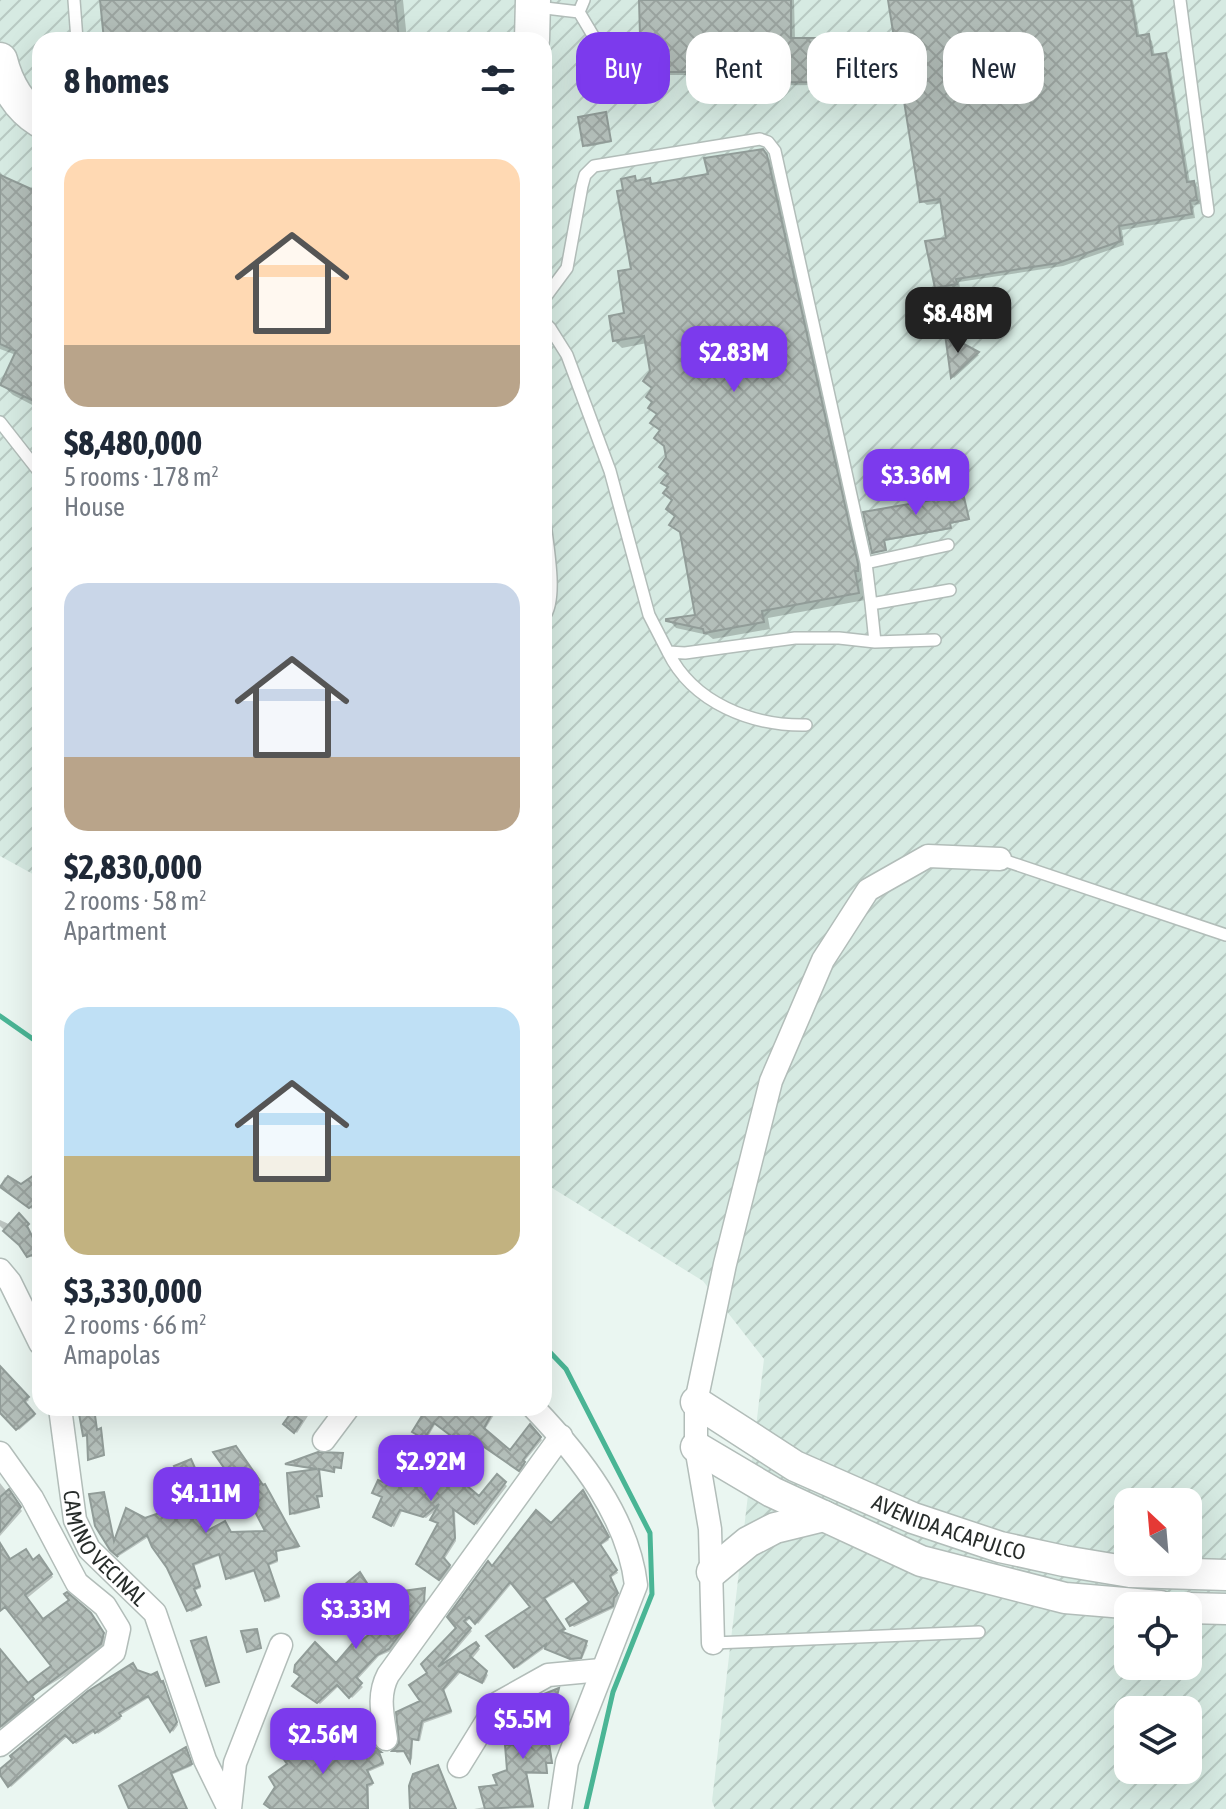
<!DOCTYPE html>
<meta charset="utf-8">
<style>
body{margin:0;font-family:"Asap Condensed",sans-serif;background:#f2f2f3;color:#1f2937;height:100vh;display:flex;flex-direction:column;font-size:30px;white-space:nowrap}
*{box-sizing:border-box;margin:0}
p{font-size:26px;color:#747a83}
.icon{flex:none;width:44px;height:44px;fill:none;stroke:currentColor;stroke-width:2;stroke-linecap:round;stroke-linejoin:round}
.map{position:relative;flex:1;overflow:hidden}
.details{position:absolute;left:32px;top:32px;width:520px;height:1384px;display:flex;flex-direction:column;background:#fff;border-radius:24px;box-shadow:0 8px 32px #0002}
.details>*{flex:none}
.banner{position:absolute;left:576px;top:32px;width:530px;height:72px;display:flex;gap:16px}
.needle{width:52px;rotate:334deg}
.tools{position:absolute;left:1114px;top:1488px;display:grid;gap:16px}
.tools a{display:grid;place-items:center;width:88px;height:88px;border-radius:16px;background:#fff;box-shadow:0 8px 32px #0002;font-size:40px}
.price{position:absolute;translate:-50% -68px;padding:0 18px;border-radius:16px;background:#7c3aed;color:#fff;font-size:26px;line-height:52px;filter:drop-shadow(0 2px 4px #0008)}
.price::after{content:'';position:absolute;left:50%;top:48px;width:24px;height:18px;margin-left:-12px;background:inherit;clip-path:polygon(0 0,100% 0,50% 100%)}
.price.current{background:#222;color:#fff}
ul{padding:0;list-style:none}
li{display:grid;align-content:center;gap:16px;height:424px;padding:0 32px}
li span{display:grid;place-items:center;height:248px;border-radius:24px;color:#555}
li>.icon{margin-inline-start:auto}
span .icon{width:144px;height:144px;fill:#fffc;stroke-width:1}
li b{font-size:34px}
h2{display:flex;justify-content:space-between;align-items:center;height:96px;padding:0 32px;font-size:34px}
.pill{padding:0 28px;border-radius:24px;background:#fff;box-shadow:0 8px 32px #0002;font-size:28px;line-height:72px}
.pill.current{background:#7c3aed;color:#fff}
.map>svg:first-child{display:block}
</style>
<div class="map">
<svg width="1226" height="1809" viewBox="0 0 1226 1809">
<defs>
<pattern id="industrial-furrows" width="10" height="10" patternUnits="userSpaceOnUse" patternTransform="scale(2)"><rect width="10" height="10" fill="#d6eae2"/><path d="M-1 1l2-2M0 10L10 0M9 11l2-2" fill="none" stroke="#b8c9c2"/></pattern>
<pattern id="building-cross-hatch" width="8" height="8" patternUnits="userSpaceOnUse" patternTransform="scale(2)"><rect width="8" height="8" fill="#b3beb9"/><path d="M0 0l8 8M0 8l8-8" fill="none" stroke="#9aa39f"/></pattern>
</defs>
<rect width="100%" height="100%" fill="#eaf6f1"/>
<!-- industrial -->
<path fill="url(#industrial-furrows)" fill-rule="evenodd" d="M0,0H1226V1809H715L712,1801L764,1359L703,1281L544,1183V40H40V878L0,856ZM1128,1502H1188V1562H1128ZM1128,1606H1188V1666H1128ZM1128,1710H1188V1770H1128Z"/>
<!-- shadow -->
<path fill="#0003" d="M102,0H403L407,40H106Z
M641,0H794L795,40H817L821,44V85L720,86L716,82V75H644L635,70L642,36Z
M893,0H1133L1140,38L1148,37L1152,41L1155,57L1165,55L1169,59L1190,183H1194L1198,187L1201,204L1193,205L1195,218L1122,230L1124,245L1063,266L959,282L960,288L942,291L937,287L949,239L943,203L927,205L922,201Z
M605,114L612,142L587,147L585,145Z
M762,151L774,164L865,578H861L865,600L768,618L770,629L713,639L708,635L676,628L669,620L698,617L682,534L672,525L677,517L670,488L668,458L661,431L653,423L659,415L654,403L652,371L647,343L622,348L615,341L626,315L634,271L625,191L634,178L638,182L649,180L655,186L710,176Z
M0,172L7,180L40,195V409L13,395L2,385L16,355L0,349Z
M947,338L979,355L954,378L953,377Z
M961,484L969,520L950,524L951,529L885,541L886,551L874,552L866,514L947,499Z
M40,1174V1203L32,1209L0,1186L5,1177L21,1187Z
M0,1220L30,1234L40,1254V1265L0,1226Z
M0,1368L29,1400L24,1404L35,1416L19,1430L2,1412L0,1414Z
M80,1408H95L97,1432H102L104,1456L90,1459L89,1436L85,1435Z
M298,1408H313L297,1433L286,1424Z
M428,1408H485L494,1415L484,1431L511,1452L530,1427L542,1440L523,1463L526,1465L521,1471L477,1440L469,1448L436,1423L426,1440L417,1434Z
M216,1453L266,1488L299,1548L276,1552L278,1562L268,1566L280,1598L268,1602L256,1571L230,1580L221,1555L194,1566L201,1588L194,1591L201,1607L191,1612L169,1567L150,1536L119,1556L112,1549L105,1496L115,1544L145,1520L166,1515L168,1518L205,1534L269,1533L241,1480H235Z
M319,1454L342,1455V1469L336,1468L335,1472L319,1470L323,1497L318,1498L320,1508L294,1515L292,1513L319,1470L288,1465Z
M442,1474L479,1498L498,1477L507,1486L477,1525L455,1508L456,1541L444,1560L452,1568L442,1581L421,1566L440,1524L432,1520L439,1508L426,1518L402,1511L394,1527L378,1519Z
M0,1483L22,1511L0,1536Z
M585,1495L609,1540L600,1546L618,1573L610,1578L619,1596L614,1608L574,1627L572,1625L592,1603L576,1581L544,1600L565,1631L560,1633L588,1645L582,1659L573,1660L546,1647L517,1668L515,1666L532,1607L513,1582L478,1624L472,1617L464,1624L472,1631L443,1665L476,1645L480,1649L471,1660L488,1675L484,1683L461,1672L443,1692L452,1713L424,1723L420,1741L413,1740L412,1760L407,1752L396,1753L423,1702L430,1674L493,1569L551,1526Z
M0,1545L10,1561L41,1559L53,1577L26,1599L43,1621L93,1617L105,1637L103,1647L74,1670L38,1692L36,1690L53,1666L9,1608L6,1610L0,1602Z
M362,1576L372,1594L355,1608L341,1590Z
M424,1590L426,1603L391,1651L379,1656L356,1681L363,1687L352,1698L340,1685L320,1704L296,1688L336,1666Z
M0,1658L35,1702L3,1728L0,1725Z
M138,1672L151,1677H159L165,1685L178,1725L173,1732L150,1697L119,1716L121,1719L98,1734L96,1731L76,1744L68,1736L11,1787L10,1786L1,1772Z
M558,1690L555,1713L544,1711L553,1764H547L548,1774H527L534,1808L474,1809L485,1807L526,1747L528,1729L544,1700L542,1697Z
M187,1751L192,1766L171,1775L187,1809H154L149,1798Z
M371,1753H379L384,1765L368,1772L373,1785L369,1787V1809H273L311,1755L321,1763Z"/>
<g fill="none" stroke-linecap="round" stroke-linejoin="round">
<!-- stream -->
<path stroke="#4ab595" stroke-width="5" d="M0,1016L40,1044
M544,1346L566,1369L650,1533L652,1594L613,1692L586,1809"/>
</g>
<!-- building -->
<path fill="url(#building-cross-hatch)" stroke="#919c98" stroke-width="2" d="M100,0H395L399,40H104Z
M639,0H791V38H818V82L714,83V72H638L629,66V41L640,35Z
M888,0H1131L1137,36L1149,34L1152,55L1166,53L1187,182L1194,181L1197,200L1190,201L1192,214L1119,226L1121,241L1058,263L956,279L957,284L935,288L925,241L946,238L940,199L920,202Z
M606,112L611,141L583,146L578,117Z
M763,149L767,155L858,564V571H855L859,593L762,611L764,622L704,633L703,629L666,621V619L695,615L680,532L669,525L675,516L666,509L672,500L663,493L668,487L661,483L668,474L659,467L666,457L664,446L654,438L660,430L650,423L657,414L648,408L652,402L646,397L652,388L643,381L650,371L644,336L613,341L609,316L624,313L618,271L631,269L617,191L623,190L621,179L635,176L636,181L650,178L651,184L708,174L704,158Z
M0,175L40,193V404L0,385L16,351L0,344Z
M945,334L979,352L951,378Z
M960,480L969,519L950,523L951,528L884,540L886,550L872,553L863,512L944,498L941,483Z
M40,1171V1201L29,1208L0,1187L8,1176L21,1184Z
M19,1213L29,1224L27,1226L40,1252L27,1257L19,1245L3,1231Z
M0,1366L29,1397L24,1401L35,1414L16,1430L0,1413Z
M78,1408H94L97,1430L101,1428L104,1455L88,1460L87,1435L83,1436Z
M415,1408H495L484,1428L510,1450L530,1424L541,1437L523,1460L525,1462L519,1471L474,1440L467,1448L434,1423L424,1439L412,1432L423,1414Z
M291,1413L302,1421L294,1433L283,1424Z
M407,1444L441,1471L445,1467L479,1496L497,1474L506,1482L474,1524L453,1509L455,1538L443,1557L450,1565L439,1580L416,1564L438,1523L430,1520L439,1504L423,1517L400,1510L391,1526L373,1517L382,1497L372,1493L378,1480L383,1482L398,1462L395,1460Z
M236,1446L263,1485L265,1484L299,1546L276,1551L277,1560L268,1564L279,1596L265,1601L254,1570L226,1579L219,1554L193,1564L200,1586L194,1589L201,1605L187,1611L167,1568L152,1547L147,1535L117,1555L118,1557L110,1550L95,1526L89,1494L104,1492L114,1541L126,1508L145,1518L165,1511L167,1517L193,1507L205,1532L225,1521L231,1532L265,1531L238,1479L234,1482L213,1452Z
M318,1452L343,1453L341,1468L334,1467V1472L319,1469L322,1496H317L319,1507L290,1514L287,1473L317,1469L285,1464Z
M191,1459L206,1493L192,1501L174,1466Z
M9,1489L21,1507L0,1532V1497Z
M583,1490L609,1537L600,1544L617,1570L610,1576L618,1593L614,1598L613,1606L570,1626L566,1619L589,1602L573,1580L544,1598L565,1629L560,1631L587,1641L581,1658L570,1659L545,1649L546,1644L514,1668L486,1636L530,1607L510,1582L475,1624L469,1617L464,1621L471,1628L438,1667L476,1642L479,1646L470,1656L487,1671L482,1683L458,1671L443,1689L451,1711L422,1721L418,1740L412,1739L410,1762L404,1751H392L399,1743L396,1712L420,1701L409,1685L427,1673L421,1664L456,1628L447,1617L488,1561L492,1566L536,1510L551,1523Z
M0,1543L10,1559L26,1549L33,1560L39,1555L52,1574L25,1595L43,1619L69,1600L64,1594L67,1592L91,1613L104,1633L101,1644L32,1696L34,1699L0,1727V1649L28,1683L51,1666L5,1607L0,1611Z
M360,1572L372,1591L352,1608L338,1590Z
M425,1588L424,1601L389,1649L377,1655L356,1677L362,1683L349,1698L337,1685L317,1703L292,1686L300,1676L294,1672L295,1665L315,1642L336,1663L353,1643L359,1639L361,1641L381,1625L378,1612L396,1592Z
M257,1629L261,1648L247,1652L241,1631Z
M206,1637L219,1682L206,1686L191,1641Z
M133,1663L137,1670L151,1675L157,1672L161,1682L163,1681L177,1722L170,1732L148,1696L119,1713L121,1716L95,1733L93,1730L73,1743L65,1735L8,1787L0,1775V1769L12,1759L10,1756L88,1691Z
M559,1688L553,1712L544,1710L552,1763H546L547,1773L526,1772L533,1806L485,1809L479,1787L497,1785L493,1775L507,1770L505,1745H523L518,1728L526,1727L531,1710L542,1700L539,1696Z
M295,1729L310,1753L313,1751L321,1761L348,1742L345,1737L356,1729L371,1750L376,1748L381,1752H379L383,1763L367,1770L373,1783L367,1785L368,1809H271L264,1804L275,1787L269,1777L287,1764L274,1745Z
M186,1747L192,1764L171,1773L187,1809H129L119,1786Z
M438,1765L456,1809H410L409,1786L413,1774Z"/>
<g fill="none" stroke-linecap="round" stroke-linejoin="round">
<defs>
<path id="service" d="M74,0L77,40
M1180,0L1208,211
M537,7L579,12L584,0
M579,12L607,59L617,69
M544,299L567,268L582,186L585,175L594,166L760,139L768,142L775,151L866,563L871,604
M544,322L550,328L567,355L610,471L649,615L668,652L685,653L795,638H839L875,642L935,640
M0,422L40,473
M544,514C546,539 559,598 544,617
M866,563L948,545
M875,642L871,604L950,590
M668,652C693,703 752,726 806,725
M1000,859L1226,935
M713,1643L979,1632"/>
<g id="minor">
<path d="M0,1270L10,1282L40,1343"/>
<path id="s1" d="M60,1408L75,1520L89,1549L155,1613L205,1760L229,1809"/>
<path d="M534,1408C580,1456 628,1517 636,1585L567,1762L560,1809"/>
<path d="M324,1440L348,1408"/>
<path d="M0,1453L32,1498L77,1583L105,1606L119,1629L114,1652L0,1745"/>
<path d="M713,1643L710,1529L696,1447V1402L725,1264L771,1081L823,960L868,890L928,856L1000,859"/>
<path d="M386,1739C383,1716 377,1696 388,1675L561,1436"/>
<path d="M459,1766L498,1703L548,1675L601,1670"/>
<path d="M230,1809L235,1763L281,1645"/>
</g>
<g id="secondary">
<path id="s2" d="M696,1402L795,1466L913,1518L1000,1547L1064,1561L1130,1572L1226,1575"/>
<path d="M696,1447L772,1492L921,1561L1065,1598L1160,1606"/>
<path d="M712,1572L748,1542L775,1528L824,1516"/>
<path d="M1188,1608L1226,1609"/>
</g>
<path id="primary" d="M532,40L533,0
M0,60C6,84 18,106 40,120"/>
</defs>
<!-- service casing -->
<use href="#service" stroke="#b2bdb9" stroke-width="14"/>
<!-- minor casing -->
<use href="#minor" stroke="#b2bdb9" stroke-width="25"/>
<!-- secondary casing -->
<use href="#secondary" stroke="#b2bdb9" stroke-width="33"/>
<!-- primary casing -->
<use href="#primary" stroke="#b2bdb9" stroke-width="37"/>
<!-- service -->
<use href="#service" stroke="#fff" stroke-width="11"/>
<!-- minor -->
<use href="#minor" stroke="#fff" stroke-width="22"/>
<!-- secondary -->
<use href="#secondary" stroke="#fff" stroke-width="30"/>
<!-- primary -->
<use href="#primary" stroke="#fff" stroke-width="34"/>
</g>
<g text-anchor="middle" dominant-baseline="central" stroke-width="8" stroke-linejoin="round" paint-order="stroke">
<!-- street labels -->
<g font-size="22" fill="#272c2a" stroke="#fff">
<text stroke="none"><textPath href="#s2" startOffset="284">AVENIDA ACAPULCO</textPath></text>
<text stroke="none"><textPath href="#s1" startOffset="152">CAMINO VECINAL</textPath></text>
</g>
</g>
</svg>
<div class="tools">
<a><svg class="needle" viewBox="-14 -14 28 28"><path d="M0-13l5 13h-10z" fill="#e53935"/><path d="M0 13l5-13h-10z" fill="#747a83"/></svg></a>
<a><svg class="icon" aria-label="locate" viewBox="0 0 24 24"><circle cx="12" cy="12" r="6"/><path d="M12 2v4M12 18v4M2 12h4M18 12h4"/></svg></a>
<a><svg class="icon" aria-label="layers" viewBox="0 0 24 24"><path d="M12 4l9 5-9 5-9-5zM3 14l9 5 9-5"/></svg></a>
</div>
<b class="price current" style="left:958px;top:355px">$8.48M</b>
<b class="price" style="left:734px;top:394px">$2.83M</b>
<b class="price" style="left:916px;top:517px">$3.36M</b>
<b class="price" style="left:431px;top:1503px">$2.92M</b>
<b class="price" style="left:206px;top:1535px">$4.11M</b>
<b class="price" style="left:356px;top:1651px">$3.33M</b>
<b class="price" style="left:523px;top:1761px">$5.5M</b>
<b class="price" style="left:323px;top:1776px">$2.56M</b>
<div class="banner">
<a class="pill current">Buy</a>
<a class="pill">Rent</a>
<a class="pill">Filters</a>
<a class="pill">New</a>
</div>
<section class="details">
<h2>8 homes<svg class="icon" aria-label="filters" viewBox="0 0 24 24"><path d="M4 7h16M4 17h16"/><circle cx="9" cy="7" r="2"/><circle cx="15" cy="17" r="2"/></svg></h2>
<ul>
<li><span style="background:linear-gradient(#ffd9b3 75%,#b9a48a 0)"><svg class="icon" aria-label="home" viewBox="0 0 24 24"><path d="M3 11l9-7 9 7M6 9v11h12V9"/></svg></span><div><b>$8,480,000</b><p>5 rooms · 178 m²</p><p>House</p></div></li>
<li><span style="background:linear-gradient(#c9d6e8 70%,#b9a48a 0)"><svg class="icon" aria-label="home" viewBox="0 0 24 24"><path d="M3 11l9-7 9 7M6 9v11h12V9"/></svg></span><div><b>$2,830,000</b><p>2 rooms · 58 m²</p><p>Apartment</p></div></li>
<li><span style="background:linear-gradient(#bfe0f5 60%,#c2b280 0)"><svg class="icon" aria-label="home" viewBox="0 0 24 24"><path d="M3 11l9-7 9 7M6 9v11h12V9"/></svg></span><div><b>$3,330,000</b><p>2 rooms · 66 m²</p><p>Amapolas</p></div></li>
</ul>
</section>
</div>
